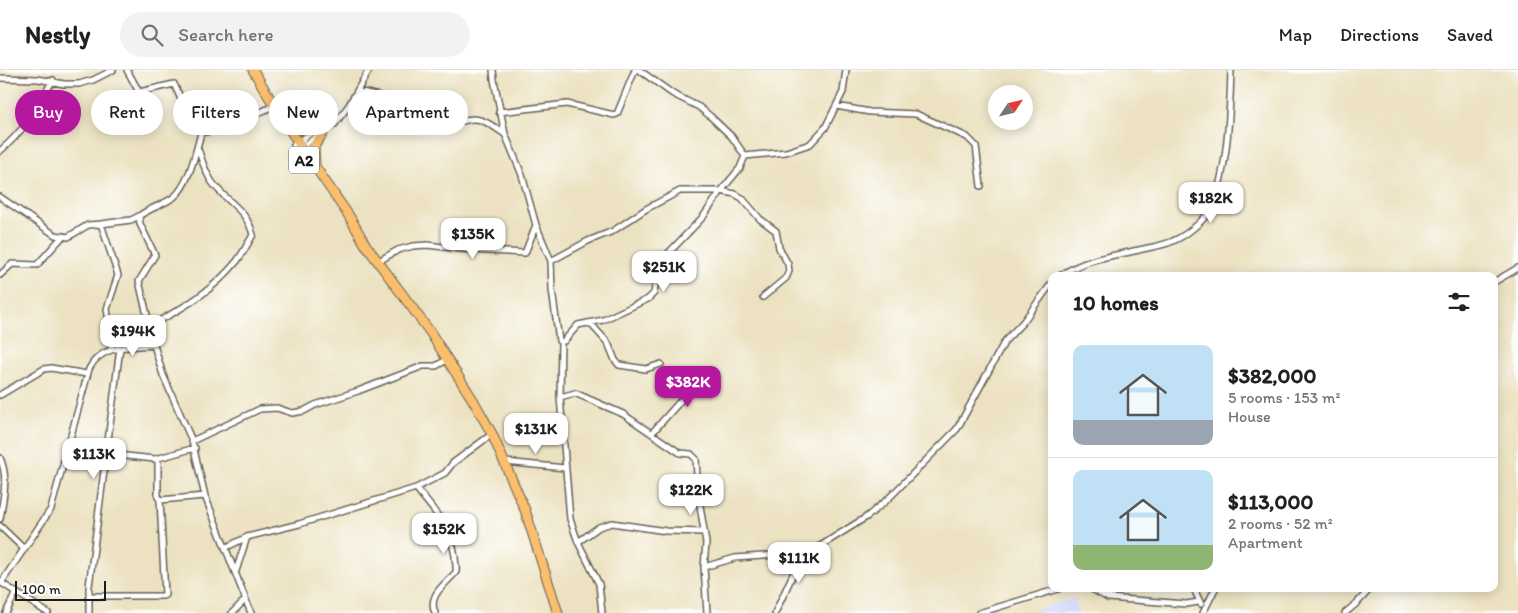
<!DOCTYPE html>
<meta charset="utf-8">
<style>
body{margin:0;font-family:Itim,sans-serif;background:#f2f2f2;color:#202124;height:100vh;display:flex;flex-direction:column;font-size:19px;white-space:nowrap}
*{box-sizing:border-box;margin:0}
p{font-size:16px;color:#757577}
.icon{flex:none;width:28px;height:28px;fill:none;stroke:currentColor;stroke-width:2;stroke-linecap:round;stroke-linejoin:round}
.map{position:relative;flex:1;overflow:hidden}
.sheet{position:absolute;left:1048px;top:202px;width:450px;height:320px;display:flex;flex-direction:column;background:#fff;border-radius:10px;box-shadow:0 2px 12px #0003}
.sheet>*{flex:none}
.hud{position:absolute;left:15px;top:20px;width:475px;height:45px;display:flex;gap:10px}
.needle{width:32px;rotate:55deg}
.tools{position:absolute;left:988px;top:15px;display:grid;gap:10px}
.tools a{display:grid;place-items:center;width:45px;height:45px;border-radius:50%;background:#fff;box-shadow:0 2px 12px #0003;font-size:25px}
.scale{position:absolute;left:15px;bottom:12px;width:91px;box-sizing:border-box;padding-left:5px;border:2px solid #1c1c1c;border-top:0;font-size:14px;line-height:18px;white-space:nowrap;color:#1c1c1c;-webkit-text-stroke:4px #fff;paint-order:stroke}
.price{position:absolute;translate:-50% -42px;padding:0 11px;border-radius:10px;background:#fff;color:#222;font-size:16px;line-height:32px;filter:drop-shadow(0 1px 2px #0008)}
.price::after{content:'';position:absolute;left:50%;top:30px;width:15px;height:11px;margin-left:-8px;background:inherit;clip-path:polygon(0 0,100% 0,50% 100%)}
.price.active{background:#b5179e;color:#fff}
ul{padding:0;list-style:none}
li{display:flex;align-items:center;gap:15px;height:125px;padding:0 25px}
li+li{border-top:1px solid #e0e0e0}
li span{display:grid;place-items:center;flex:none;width:140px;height:100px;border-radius:10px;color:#555}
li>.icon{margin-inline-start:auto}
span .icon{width:60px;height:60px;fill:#fffc;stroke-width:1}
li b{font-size:21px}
h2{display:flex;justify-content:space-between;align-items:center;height:60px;padding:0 25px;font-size:21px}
.pill{padding:0 18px;border-radius:22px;background:#fff;box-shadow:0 2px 12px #0003;font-size:18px;line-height:45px}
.pill.active{background:#b5179e;color:#fff}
header{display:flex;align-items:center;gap:30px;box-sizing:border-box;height:70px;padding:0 25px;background:#fff;border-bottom:1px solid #e0e0e0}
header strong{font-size:24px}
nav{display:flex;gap:28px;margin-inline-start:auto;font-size:18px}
.search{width:350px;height:45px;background:#f2f2f2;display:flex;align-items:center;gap:12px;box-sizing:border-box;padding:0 18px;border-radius:28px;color:#757577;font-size:19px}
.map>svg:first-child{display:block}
</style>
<header>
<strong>Nestly</strong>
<div class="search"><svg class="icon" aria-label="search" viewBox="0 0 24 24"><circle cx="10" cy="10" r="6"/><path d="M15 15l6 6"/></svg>Search here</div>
<nav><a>Map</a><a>Directions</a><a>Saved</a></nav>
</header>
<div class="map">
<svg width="1518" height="543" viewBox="0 0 1518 543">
<rect width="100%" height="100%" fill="#fff"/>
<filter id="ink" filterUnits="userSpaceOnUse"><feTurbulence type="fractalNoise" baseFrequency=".02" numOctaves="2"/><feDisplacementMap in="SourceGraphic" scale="10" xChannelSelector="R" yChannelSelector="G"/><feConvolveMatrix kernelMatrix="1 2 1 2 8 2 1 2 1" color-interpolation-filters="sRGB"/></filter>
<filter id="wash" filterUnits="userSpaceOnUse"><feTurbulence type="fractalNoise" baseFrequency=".0096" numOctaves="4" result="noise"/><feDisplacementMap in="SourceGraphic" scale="20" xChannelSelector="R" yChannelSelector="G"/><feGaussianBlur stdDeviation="1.12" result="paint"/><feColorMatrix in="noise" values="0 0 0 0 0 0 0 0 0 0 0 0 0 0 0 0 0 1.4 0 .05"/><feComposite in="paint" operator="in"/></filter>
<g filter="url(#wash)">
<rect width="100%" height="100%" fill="#ece2c1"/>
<!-- built -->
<path fill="#d2d9f9" d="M1075,528L1078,543H1026Z"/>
</g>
<g filter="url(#ink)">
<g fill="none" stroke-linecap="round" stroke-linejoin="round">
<defs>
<path id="minor" d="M127,0L139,22L174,14L193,55L201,63
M493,0L494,10L505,64L522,105L536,155L551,191L552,220L559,271L561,272L560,327L570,449L578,472L599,514L602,543
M639,0L673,24L699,37L710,46L732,67L745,86
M0,8L38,9L64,14H79L93,10L113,0
M358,21L391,29C404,25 417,35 429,40C440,44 452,47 464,51C479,44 492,56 505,64
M836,36L870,42L916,44L967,67L976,76L981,116
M499,42L567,34L614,45L617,44L635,0
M294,75L314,61L333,53
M297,80L335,54L349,35L369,0
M0,81C26,59 36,39 53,10
M0,127L55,165L68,167L88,155L101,154
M551,191L588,171L613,161L646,139L680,121H721L740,98L745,86L786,82L810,74L825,58L843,22L846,0
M377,192L398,180L413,176L427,175L470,180L525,183L536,155
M0,205L12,194L37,195L63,166
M1060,206C1083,189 1112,186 1139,180C1150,177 1163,176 1173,171C1185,166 1200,154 1208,143C1228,112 1230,36 1231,0
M1494,212L1518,198
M590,253L608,273L615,290L619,295L646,299L661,294
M150,256C183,238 213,221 237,191C243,183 248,173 253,165C247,139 226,132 212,112C205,102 202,90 198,79
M561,272L564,271L578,255L603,250L648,229L654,223L659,193L703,147L721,121L735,124L742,128L760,149L776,161L779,178L788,194L789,201L786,208L763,227
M111,279L112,271L107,239L118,205L101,154L131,150L139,146
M0,325L44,299L51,298L87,304
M560,327L575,323L623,344L680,383L691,384L696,389L698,423L706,473L704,497L707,543
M652,363L683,328L685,317L677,304
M192,371L260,339L277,338L292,343L304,341L315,335L358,321L423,296H436L448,289
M107,384L155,389L195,378
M0,388C9,407 3,429 0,449
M505,392L565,398
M416,418C434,441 450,456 455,486C455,492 457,497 456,502C446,514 427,525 435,543
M160,430L205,426
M0,456L23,478
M578,472L599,457L612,453L666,461L704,462
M225,478L247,467L299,454L416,418L445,403L453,393L492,364
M704,497L735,488L791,484L813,480
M236,501L247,467
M0,512L48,543
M1,513L51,439L89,299C101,274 130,277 154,275
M1092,519L1108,528L1186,534L1199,532
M1194,519L1201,534
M89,526H163L165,525L160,430L158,427V388
M1108,528L1112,519
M6,543L16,522
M89,543V516L120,278
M232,543L245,530
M251,543L205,426L192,371L163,305L154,275L139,211L155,185L140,154L139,146C150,138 163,135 174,127C189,115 196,81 201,63L235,55L273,36
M775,543L794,502L814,480L868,446L888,429L957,359L1005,271L1023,252L1051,214
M979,543L1058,519
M1203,543L1215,519
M1345,543L1357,533L1370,519"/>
<path id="trunk" d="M253,0L281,47L349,146L365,174L430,262L473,330L492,364L525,440L558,543
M286,49C294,58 302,60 314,61
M315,95L314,76L323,63"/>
</defs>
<!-- minor casing -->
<use href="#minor" stroke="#656156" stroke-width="8"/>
<!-- trunk casing -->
<use href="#trunk" stroke="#656156" stroke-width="11"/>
<!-- minor -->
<use href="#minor" stroke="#fff" stroke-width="5"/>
<!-- trunk -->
<use href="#trunk" stroke="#fabe6d" stroke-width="9"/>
</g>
</g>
<g text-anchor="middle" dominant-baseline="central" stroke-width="5" stroke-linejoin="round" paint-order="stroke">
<!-- shield labels -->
<rect fill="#fff" stroke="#606060" stroke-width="1" x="289" y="76.5" width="30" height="27" rx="4"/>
<g font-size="16" font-weight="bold" fill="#1c1c1c">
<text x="304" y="90">A2</text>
</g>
</g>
</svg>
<div class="tools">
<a><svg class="needle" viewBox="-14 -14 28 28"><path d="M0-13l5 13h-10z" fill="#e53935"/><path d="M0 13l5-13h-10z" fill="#757577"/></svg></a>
</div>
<div class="scale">100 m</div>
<b class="price" style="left:1211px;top:154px">$182K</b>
<b class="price" style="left:473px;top:190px">$135K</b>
<b class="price" style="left:664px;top:223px">$251K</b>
<b class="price" style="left:133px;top:287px">$194K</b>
<b class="price active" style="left:688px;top:338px">$382K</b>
<b class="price" style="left:536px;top:385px">$131K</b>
<b class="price" style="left:94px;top:410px">$113K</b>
<b class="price" style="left:691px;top:446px">$122K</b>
<b class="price" style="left:444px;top:485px">$152K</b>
<b class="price" style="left:799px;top:514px">$111K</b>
<div class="hud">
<a class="pill active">Buy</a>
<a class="pill">Rent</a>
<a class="pill">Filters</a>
<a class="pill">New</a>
<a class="pill">Apartment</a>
</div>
<section class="sheet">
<h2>10 homes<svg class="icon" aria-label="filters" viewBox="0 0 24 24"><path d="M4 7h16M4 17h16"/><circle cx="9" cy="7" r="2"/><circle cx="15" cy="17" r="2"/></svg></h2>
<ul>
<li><span style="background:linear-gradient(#bfe0f5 75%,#9aa5b1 0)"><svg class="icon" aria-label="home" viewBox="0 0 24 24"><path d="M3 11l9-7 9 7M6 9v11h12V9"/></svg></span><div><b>$382,000</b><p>5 rooms · 153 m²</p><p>House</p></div></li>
<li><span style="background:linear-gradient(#bfe0f5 75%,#8fb573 0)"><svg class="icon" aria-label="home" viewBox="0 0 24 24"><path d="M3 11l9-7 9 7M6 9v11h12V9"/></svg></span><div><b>$113,000</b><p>2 rooms · 52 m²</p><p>Apartment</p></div></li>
</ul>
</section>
</div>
